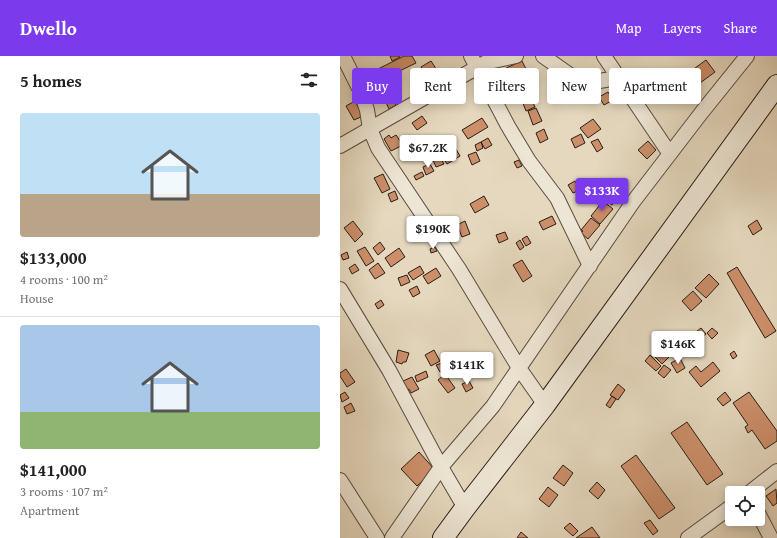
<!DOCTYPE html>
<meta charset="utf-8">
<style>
body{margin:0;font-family:"Gentium Book Plus",serif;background:#f6f6f6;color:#222;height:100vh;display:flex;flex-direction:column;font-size:15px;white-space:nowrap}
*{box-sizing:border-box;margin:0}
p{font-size:13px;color:#767676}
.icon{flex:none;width:22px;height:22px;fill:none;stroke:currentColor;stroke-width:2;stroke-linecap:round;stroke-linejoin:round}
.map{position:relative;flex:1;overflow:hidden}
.drawer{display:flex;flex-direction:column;background:#fff;width:340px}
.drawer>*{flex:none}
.top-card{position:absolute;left:12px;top:12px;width:365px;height:36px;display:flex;gap:8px}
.tools{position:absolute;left:385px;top:430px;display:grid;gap:8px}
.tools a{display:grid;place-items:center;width:40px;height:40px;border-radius:4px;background:#fff;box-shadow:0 2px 10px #0003;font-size:20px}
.price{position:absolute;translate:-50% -34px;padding:0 9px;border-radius:4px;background:#fff;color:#222;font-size:13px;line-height:26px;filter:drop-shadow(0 1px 2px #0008)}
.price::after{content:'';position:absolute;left:50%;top:24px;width:12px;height:9px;margin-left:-6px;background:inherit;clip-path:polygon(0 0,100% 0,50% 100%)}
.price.active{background:#7c3aed;color:#fff}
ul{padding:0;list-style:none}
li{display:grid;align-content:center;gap:8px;height:212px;padding:0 20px}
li+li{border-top:1px solid #e0e0e0}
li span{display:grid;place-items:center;height:124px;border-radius:4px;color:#555}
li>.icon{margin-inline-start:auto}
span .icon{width:72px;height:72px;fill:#fffc;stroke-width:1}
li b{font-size:17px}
h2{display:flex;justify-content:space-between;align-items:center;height:48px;padding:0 20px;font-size:17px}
.chip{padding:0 14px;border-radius:4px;background:#fff;box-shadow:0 2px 10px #0003;font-size:14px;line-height:36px}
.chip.active{background:#7c3aed;color:#fff}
header{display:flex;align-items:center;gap:24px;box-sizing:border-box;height:56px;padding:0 20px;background:#7c3aed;color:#fff}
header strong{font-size:19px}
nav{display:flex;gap:22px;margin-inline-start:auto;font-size:14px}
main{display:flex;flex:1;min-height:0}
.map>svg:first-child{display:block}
</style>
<header>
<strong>Dwello</strong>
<nav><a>Map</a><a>Layers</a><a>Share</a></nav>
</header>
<main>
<section class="drawer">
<h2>5 homes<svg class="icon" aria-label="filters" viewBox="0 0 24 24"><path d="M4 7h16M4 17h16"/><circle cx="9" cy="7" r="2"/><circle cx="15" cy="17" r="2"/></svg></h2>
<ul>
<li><span style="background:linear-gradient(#bfe0f5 65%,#b9a48a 0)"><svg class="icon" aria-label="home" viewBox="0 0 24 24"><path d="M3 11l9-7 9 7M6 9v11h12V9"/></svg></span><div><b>$133,000</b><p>4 rooms · 100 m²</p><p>House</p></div></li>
<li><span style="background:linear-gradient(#a9c7e8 70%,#8fb573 0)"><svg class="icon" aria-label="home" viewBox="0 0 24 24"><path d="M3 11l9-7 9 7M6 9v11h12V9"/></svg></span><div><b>$141,000</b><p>3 rooms · 107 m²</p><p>Apartment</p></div></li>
</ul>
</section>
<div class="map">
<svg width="437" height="482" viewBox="0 0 437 482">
<rect width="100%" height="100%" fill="#e5d8be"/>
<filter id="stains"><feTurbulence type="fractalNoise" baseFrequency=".005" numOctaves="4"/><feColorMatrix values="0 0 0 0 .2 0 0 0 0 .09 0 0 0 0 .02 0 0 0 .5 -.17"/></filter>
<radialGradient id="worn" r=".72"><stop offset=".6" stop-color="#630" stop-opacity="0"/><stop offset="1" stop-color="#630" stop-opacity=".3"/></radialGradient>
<!-- building -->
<path fill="#cc8f6a" stroke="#2a1d17" d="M50,0H60V1L52,5Z
M64,0H72L76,7L35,27L30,17Z
M366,4L375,16L360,27L351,15Z
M91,5L100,19L89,25L81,11Z
M182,5L188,17L172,25L166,12Z
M327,19L333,28L321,36L315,26Z
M85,25L90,32L77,38L74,31Z
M50,36L56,49L49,53L43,40Z
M268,36L273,44L264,49L259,41Z
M189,38L195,51L186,55L181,42Z
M15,45L23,60L14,64L6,50Z
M196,52L202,65L193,69L188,55Z
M82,60L87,67L77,74L72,67Z
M142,62L148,71L128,83L122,74Z
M253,63L261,73L248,82L240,72Z
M204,73L208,83L200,87L196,77Z
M241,78L245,87L235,92L231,83Z
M49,79L51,82L56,79L63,89L51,95L44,83Z
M91,80L95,88L88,91L84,83Z
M148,82L152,89L145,93L141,86Z
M110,83L120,100L107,108L100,97L102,95L99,89Z
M258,83L263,92L257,96L251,86Z
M308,85L316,94L307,103L298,94Z
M141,86L143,92L137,95L135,89Z
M136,96L140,105L132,109L128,99Z
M100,101L104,108L96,111L93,104Z
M179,104L182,110L177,112L174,106Z
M90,108L94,115L86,119L83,111Z
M82,116L84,120L76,124L74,120Z
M43,118L50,133L42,137L34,122Z
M272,124L284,133L272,149L261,140Z
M235,125L240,134L233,137L228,129Z
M55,135L58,143L51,146L48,138Z
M144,140L149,149L135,157L130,148Z
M263,145L273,153L260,168L251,160Z
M212,160L216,168L203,174L199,166Z
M251,162L260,169L248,183L241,177L243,175L241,174Z
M417,164L422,173L413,179L408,170Z
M13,165L23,178L15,186L4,172Z
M125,165L130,178L122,181L117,169Z
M74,170L77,175L70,180L67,176Z
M165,176L168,183L159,187L156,179Z
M187,180L191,187L186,190L182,183Z
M180,184L184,191L180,194L176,187Z
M40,186L45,193L38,199L33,192Z
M25,191L34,205L26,210L17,195Z
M95,191L97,195L91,197L90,193Z
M59,192L65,201L51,211L45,202Z
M7,196L9,202L3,204L1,199Z
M182,204L192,220L183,226L173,209Z
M38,207L45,217L35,223L29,214Z
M15,208L19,214L12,218L9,212Z
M80,210L84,217L73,224L68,217Z
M397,211L436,275L425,282L387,217Z
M96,212L101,220L88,228L83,220Z
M369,218L379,228L366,242L355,232Z
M67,219L70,226L61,230L58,222Z
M77,230L80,237L73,241L69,234Z
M353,235L362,245L351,255L342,245Z
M41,244L44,249L38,253L35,248Z
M361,272L366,278L361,282L356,276Z
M372,272L378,277L372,283L367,277Z
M321,288L332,298L322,308L312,298Z
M58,294L69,297L66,306H63L62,308L56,306Z
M94,294L100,305L91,310L85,299Z
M394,295L397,300L393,303L390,298Z
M310,299L321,310L316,315L305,305Z
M340,302L345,312L337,317L331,307Z
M373,306L380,315L361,331L349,316L356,310L361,316Z
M102,307L105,314L100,316L96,309Z
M324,309L331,314L324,322L318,317Z
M6,313L15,326L7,331L0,320V317Z
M86,315L88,321L77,326L75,320Z
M105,318L115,332L108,337L98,324Z
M72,321L79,333L71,337L69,333L65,334L61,326Z
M129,325L133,332L126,336L122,328Z
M278,328L285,334L278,344L270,339Z
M5,336L9,342L2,346L0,339Z
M385,336L391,344L383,350L377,343Z
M409,336L437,375V385L425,393L412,374L408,377L405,371L408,369L393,347Z
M272,340L276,343L270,352L266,349Z
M11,347L15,355L7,358L4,351Z
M347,366L383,418L367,429L331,377Z
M79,396L95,414L77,430L61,413Z
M296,399L335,452L319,463L281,410Z
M223,409L233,417L224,430L213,422Z
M257,426L265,434L258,443L249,435Z
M208,431L218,439L209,451L199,443Z
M436,433L437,447L433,450L426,440Z
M310,464L318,475L313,479L304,467Z
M230,467L238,475L233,480L224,472Z
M252,471L260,482H236Z
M181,476L188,482H177Z"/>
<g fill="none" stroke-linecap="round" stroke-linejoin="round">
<defs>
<path id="street" d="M3,0L21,36L27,54L30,73L38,92L119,213L179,312L205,349
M131,0L168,70L189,105L217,142L250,210
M203,0L237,24L253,26L278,22
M264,0L330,98
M149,6L176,0
M0,90L157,0
M0,233L49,314L101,411L125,452
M0,424L37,482
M409,437L437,415
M418,457L431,482
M52,482L101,411L153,350L293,146L362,56L407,0
M348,482L392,450"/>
<path id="secondary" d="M103,482L125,452L205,349L437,29"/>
</defs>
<!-- street casing -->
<use href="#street" stroke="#594c41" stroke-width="16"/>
<!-- secondary casing -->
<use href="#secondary" stroke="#2a1d17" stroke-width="22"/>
<!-- street -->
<use href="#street" stroke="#eee6d5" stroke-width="14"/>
<!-- secondary -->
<use href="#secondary" stroke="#eee6d5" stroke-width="20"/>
</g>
<rect width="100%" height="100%" filter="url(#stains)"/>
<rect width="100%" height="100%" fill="url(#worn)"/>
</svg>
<div class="tools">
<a><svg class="icon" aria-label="locate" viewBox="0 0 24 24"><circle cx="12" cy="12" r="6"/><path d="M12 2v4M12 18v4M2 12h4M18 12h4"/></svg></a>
</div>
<b class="price" style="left:88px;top:113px">$67.2K</b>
<b class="price active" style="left:262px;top:156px">$133K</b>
<b class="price" style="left:93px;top:194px">$190K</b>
<b class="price" style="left:338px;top:309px">$146K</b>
<b class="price" style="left:127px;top:330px">$141K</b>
<div class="top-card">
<a class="chip active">Buy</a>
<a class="chip">Rent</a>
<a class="chip">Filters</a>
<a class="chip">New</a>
<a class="chip">Apartment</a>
</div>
</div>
</main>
